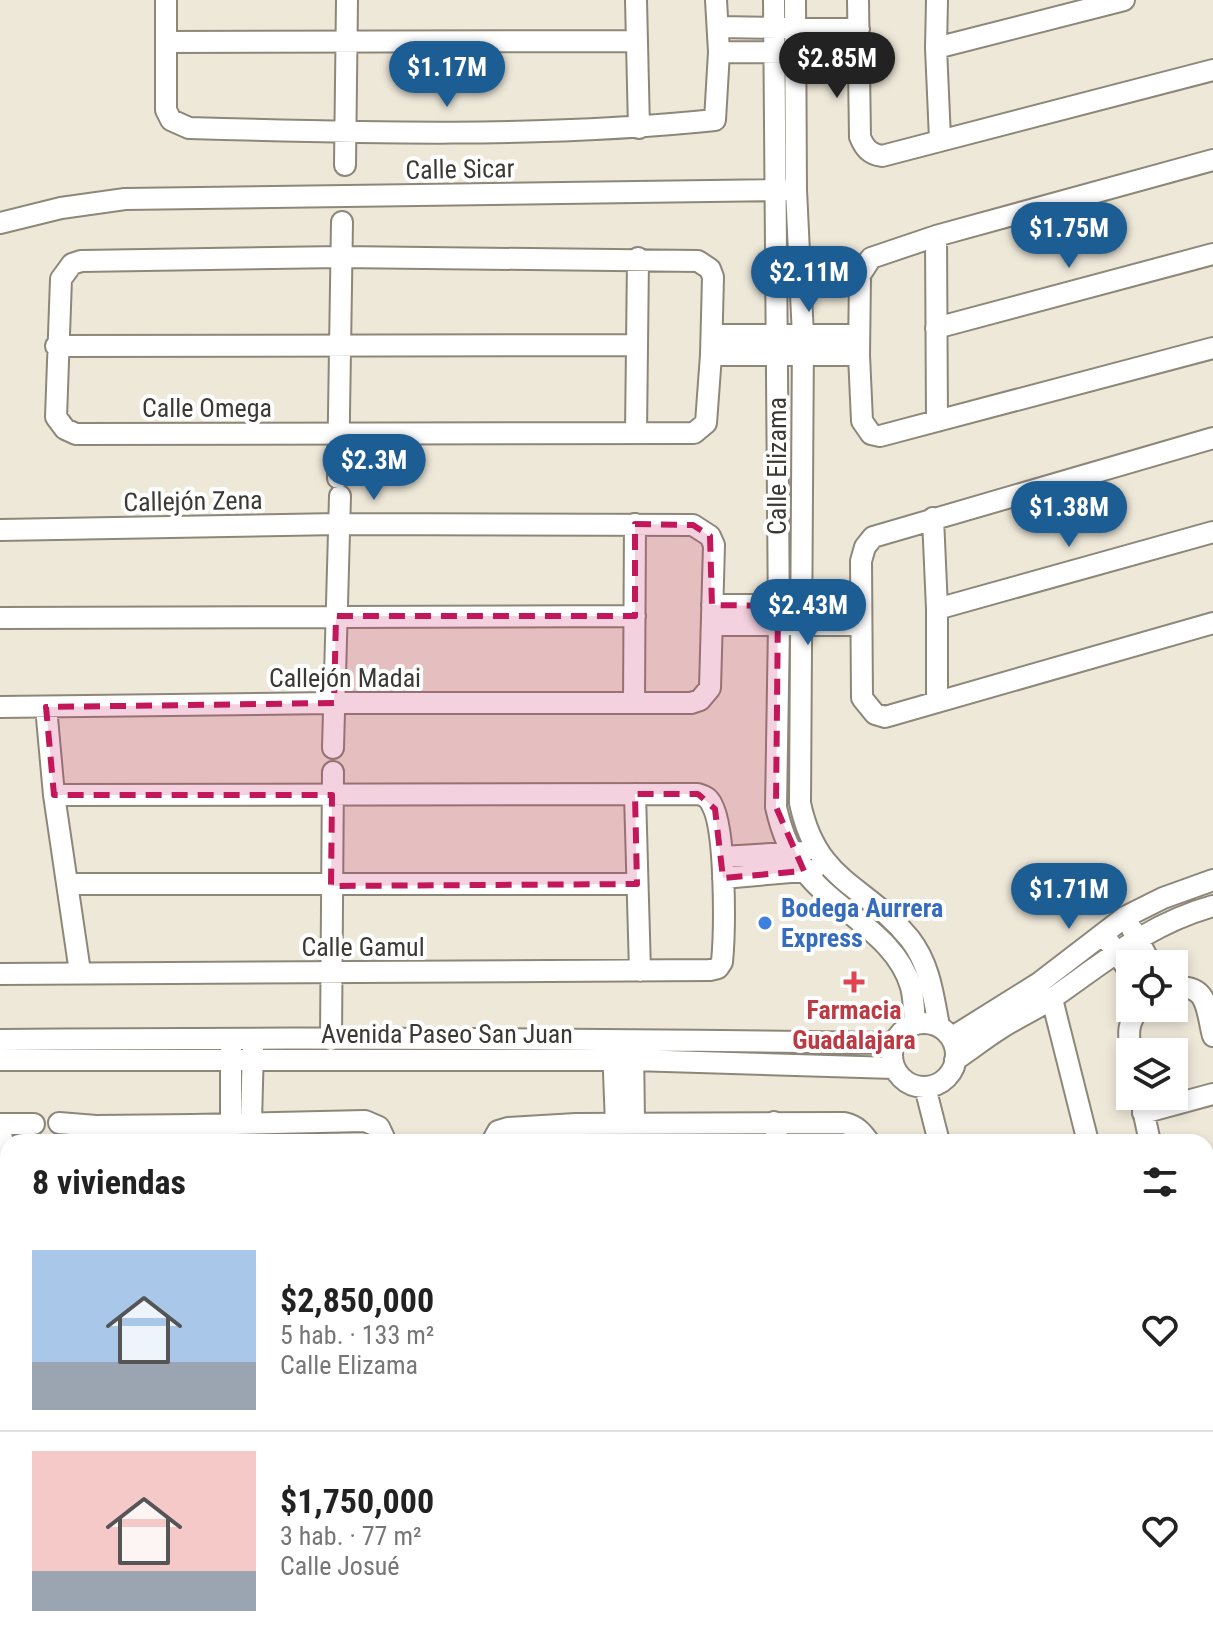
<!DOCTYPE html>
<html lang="es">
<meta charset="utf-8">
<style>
body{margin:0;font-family:"Roboto Condensed",sans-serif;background:#f2f2f2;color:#222;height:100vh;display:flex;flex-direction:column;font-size:30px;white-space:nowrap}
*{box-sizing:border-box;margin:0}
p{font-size:26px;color:#767676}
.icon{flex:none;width:44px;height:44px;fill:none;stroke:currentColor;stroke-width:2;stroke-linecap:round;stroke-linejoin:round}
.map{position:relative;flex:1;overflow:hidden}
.sheet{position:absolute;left:0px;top:1134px;width:1214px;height:514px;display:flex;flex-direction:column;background:#fff;border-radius:24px 24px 0 0;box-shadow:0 4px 12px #0003}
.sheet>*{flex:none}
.buttons{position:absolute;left:1116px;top:950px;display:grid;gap:16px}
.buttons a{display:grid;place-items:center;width:72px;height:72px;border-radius:0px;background:#fff;box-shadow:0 4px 12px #0003;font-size:40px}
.price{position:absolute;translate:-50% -68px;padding:0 18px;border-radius:28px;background:#1c5d93;color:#fff;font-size:26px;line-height:52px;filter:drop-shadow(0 2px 4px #0008)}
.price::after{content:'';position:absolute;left:50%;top:48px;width:24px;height:18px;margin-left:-12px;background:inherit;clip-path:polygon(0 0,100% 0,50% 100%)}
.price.selected{background:#222;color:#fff}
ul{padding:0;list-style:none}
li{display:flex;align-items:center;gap:24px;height:200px;padding:0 32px}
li+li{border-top:2px solid #e0e0e0}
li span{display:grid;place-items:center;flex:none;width:224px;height:160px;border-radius:0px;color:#555}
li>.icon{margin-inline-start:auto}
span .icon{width:96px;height:96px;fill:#fffc;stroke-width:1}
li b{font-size:34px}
h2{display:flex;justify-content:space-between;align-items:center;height:96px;padding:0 32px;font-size:34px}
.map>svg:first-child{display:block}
</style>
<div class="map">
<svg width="1213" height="1647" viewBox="0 0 1213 1647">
<rect width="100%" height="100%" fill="#eee8d9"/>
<!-- green -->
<path fill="#decc9f" d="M8,1533V1640H240L246,1647H0V1538Z"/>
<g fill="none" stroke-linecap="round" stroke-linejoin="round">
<defs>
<path id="minor" d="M166,0V110L171,120L189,128C363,133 542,138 715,120L719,52L716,0
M636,0L639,128
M774,0L779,625L776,807C781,830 788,850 803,869C834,911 896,934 911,987C914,998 914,1012 915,1024
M795,0L796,190L803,336L800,803C817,884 866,884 910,939C930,965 933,995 939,1026
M858,0L860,137C865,149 870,154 882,156L1213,70
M937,0L936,48L940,139
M719,27L859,29
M166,42L637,41
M936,48L1124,0
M719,52L858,53
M1213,160L936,236L871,258L860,275L859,355L862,421L871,434L880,436L1213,348
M345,165L347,0
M0,223L61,208L125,199L785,190
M936,236L937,421
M341,257L698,261L710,269L713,277L711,355L706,423L694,433L76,434L65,429L56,417L61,279L72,264L81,261Z
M936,328L1213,254
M712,335H859
M56,346L637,345
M711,355H859
M636,433L638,258
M1213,438L873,537L865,547L861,561L862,698L875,714L885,717L1213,623
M338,478L342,222
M933,518L937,609V702
M0,530L339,524L693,525L710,536L714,545L710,688L700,700L691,703H334L0,707
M712,605H860
M937,609L1213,532
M0,618L635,616
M712,625H859
M634,703L635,524
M46,707L54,795L80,972
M333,748L340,496
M635,794L640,971
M722,857L804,852
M723,878L814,870
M67,884H637
M1132,929L1151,964
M1109,942L1130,972
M0,974L710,970L718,968L722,962C725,931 726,830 712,805C709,798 705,796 698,794L54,795
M1174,988C1209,983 1206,1010 1213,1036
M1052,999L1088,1142
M892 1055a32 32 0 1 1 64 0a32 32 0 1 1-64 0Z
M951,1038L1039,983L1125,917L1163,898L1213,880
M0,1040C298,1037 596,1039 894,1043
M331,1040L333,772
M613,1047L616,1124
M633,1047L634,1123
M1131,1052C1128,1034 1127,1022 1140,1008
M0,1060H633L894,1068
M955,1060C970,1050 985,1038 1001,1028C1018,1017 1037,1009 1054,997C1107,960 1149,924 1213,906
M925,1087L939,1142
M1140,1096L1150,1142
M1143,1113L1213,1094
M251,1122L253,1046
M774,1122L778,1142
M59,1123L96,1126L193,1125L365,1121L379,1127L386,1142
M231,1123V1050
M0,1124H34
M0,1127L8,1174
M492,1142L498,1131L508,1128L576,1124L844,1123C857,1126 862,1132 869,1142
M0,1278L8,1273
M1206,1374L1213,1405
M0,1386L8,1381
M1206,1464L1213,1462
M0,1493L8,1488
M1206,1629L1210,1647
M305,1640L311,1647
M899,1640L901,1647
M1059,1640L1061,1647
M351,1647L373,1640
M638,1647L658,1640
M945,1647L966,1640"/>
</defs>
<!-- minor casing -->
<use href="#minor" stroke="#8d877a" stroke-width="24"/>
<!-- minor -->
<use href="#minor" stroke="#fff" stroke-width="20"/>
</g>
<!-- marked area -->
<path fill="#c2185b" fill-opacity="0.2" stroke="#c2185b" stroke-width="6" stroke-dasharray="16 10" stroke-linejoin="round" d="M635,524L693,525L710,536L712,605L778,606L776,807L804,871L723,878L715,809L698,794H635L637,884L331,886L332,795H54L46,707L334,703L336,616H635Z"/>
<!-- markers -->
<circle fill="#3f7fe0" stroke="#fff" stroke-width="3" cx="765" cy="923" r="8"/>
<path fill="#e0444e" stroke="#fff" stroke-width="3" d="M850 970h8v8h8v8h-8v8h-8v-8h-8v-8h8z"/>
<g text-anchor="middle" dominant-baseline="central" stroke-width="8" stroke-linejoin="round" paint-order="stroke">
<!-- street labels -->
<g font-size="26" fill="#3b3933" stroke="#fff">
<text transform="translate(460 169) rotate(-1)">Calle Sicar</text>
<text x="207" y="408">Calle Omega</text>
<text transform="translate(777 466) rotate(-90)">Calle Elizama</text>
<text transform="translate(193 501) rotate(-1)">Callejón Zena</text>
<text x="345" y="678">Callejón Madai</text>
<text x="363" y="947">Calle Gamul</text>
<text x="447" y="1034">Avenida Paseo San Juan</text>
</g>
<!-- shop labels -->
<g font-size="26" font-weight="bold" fill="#366cbe" stroke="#fff" text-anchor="start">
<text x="781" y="908">Bodega Aurrera<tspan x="781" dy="30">Express</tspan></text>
</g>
<!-- health labels -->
<g font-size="26" font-weight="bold" fill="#be3a42" stroke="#fff">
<text x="854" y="1010">Farmacia<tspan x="854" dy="30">Guadalajara</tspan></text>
</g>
</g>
</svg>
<div class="buttons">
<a><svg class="icon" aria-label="locate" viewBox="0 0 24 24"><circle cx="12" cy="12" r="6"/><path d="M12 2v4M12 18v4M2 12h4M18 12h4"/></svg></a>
<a><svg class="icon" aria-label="layers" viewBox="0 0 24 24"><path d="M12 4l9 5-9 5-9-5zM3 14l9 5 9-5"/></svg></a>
</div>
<b class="price selected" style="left:837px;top:100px">$2.85M</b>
<b class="price" style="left:447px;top:109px">$1.17M</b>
<b class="price" style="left:1069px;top:270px">$1.75M</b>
<b class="price" style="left:809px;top:314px">$2.11M</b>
<b class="price" style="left:374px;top:502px">$2.3M</b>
<b class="price" style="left:1069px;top:549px">$1.38M</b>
<b class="price" style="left:808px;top:647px">$2.43M</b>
<b class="price" style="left:1069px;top:931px">$1.71M</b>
<section class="sheet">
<h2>8 viviendas<svg class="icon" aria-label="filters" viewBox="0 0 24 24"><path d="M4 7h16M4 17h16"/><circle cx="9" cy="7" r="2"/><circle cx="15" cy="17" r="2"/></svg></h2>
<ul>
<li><span style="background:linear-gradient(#a9c7e8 70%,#9aa5b1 0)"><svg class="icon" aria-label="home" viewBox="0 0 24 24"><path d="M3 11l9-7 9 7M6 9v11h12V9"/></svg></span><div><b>$2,850,000</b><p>5 hab. · 133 m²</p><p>Calle Elizama</p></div><svg class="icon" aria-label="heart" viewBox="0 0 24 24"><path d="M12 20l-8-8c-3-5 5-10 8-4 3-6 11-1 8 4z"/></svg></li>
<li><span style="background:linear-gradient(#f6c9c9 75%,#9aa5b1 0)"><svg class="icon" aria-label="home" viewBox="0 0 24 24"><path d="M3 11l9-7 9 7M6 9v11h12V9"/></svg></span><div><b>$1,750,000</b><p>3 hab. · 77 m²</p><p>Calle Josué</p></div><svg class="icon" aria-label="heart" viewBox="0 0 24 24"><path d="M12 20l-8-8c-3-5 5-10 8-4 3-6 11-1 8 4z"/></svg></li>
</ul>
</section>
</div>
